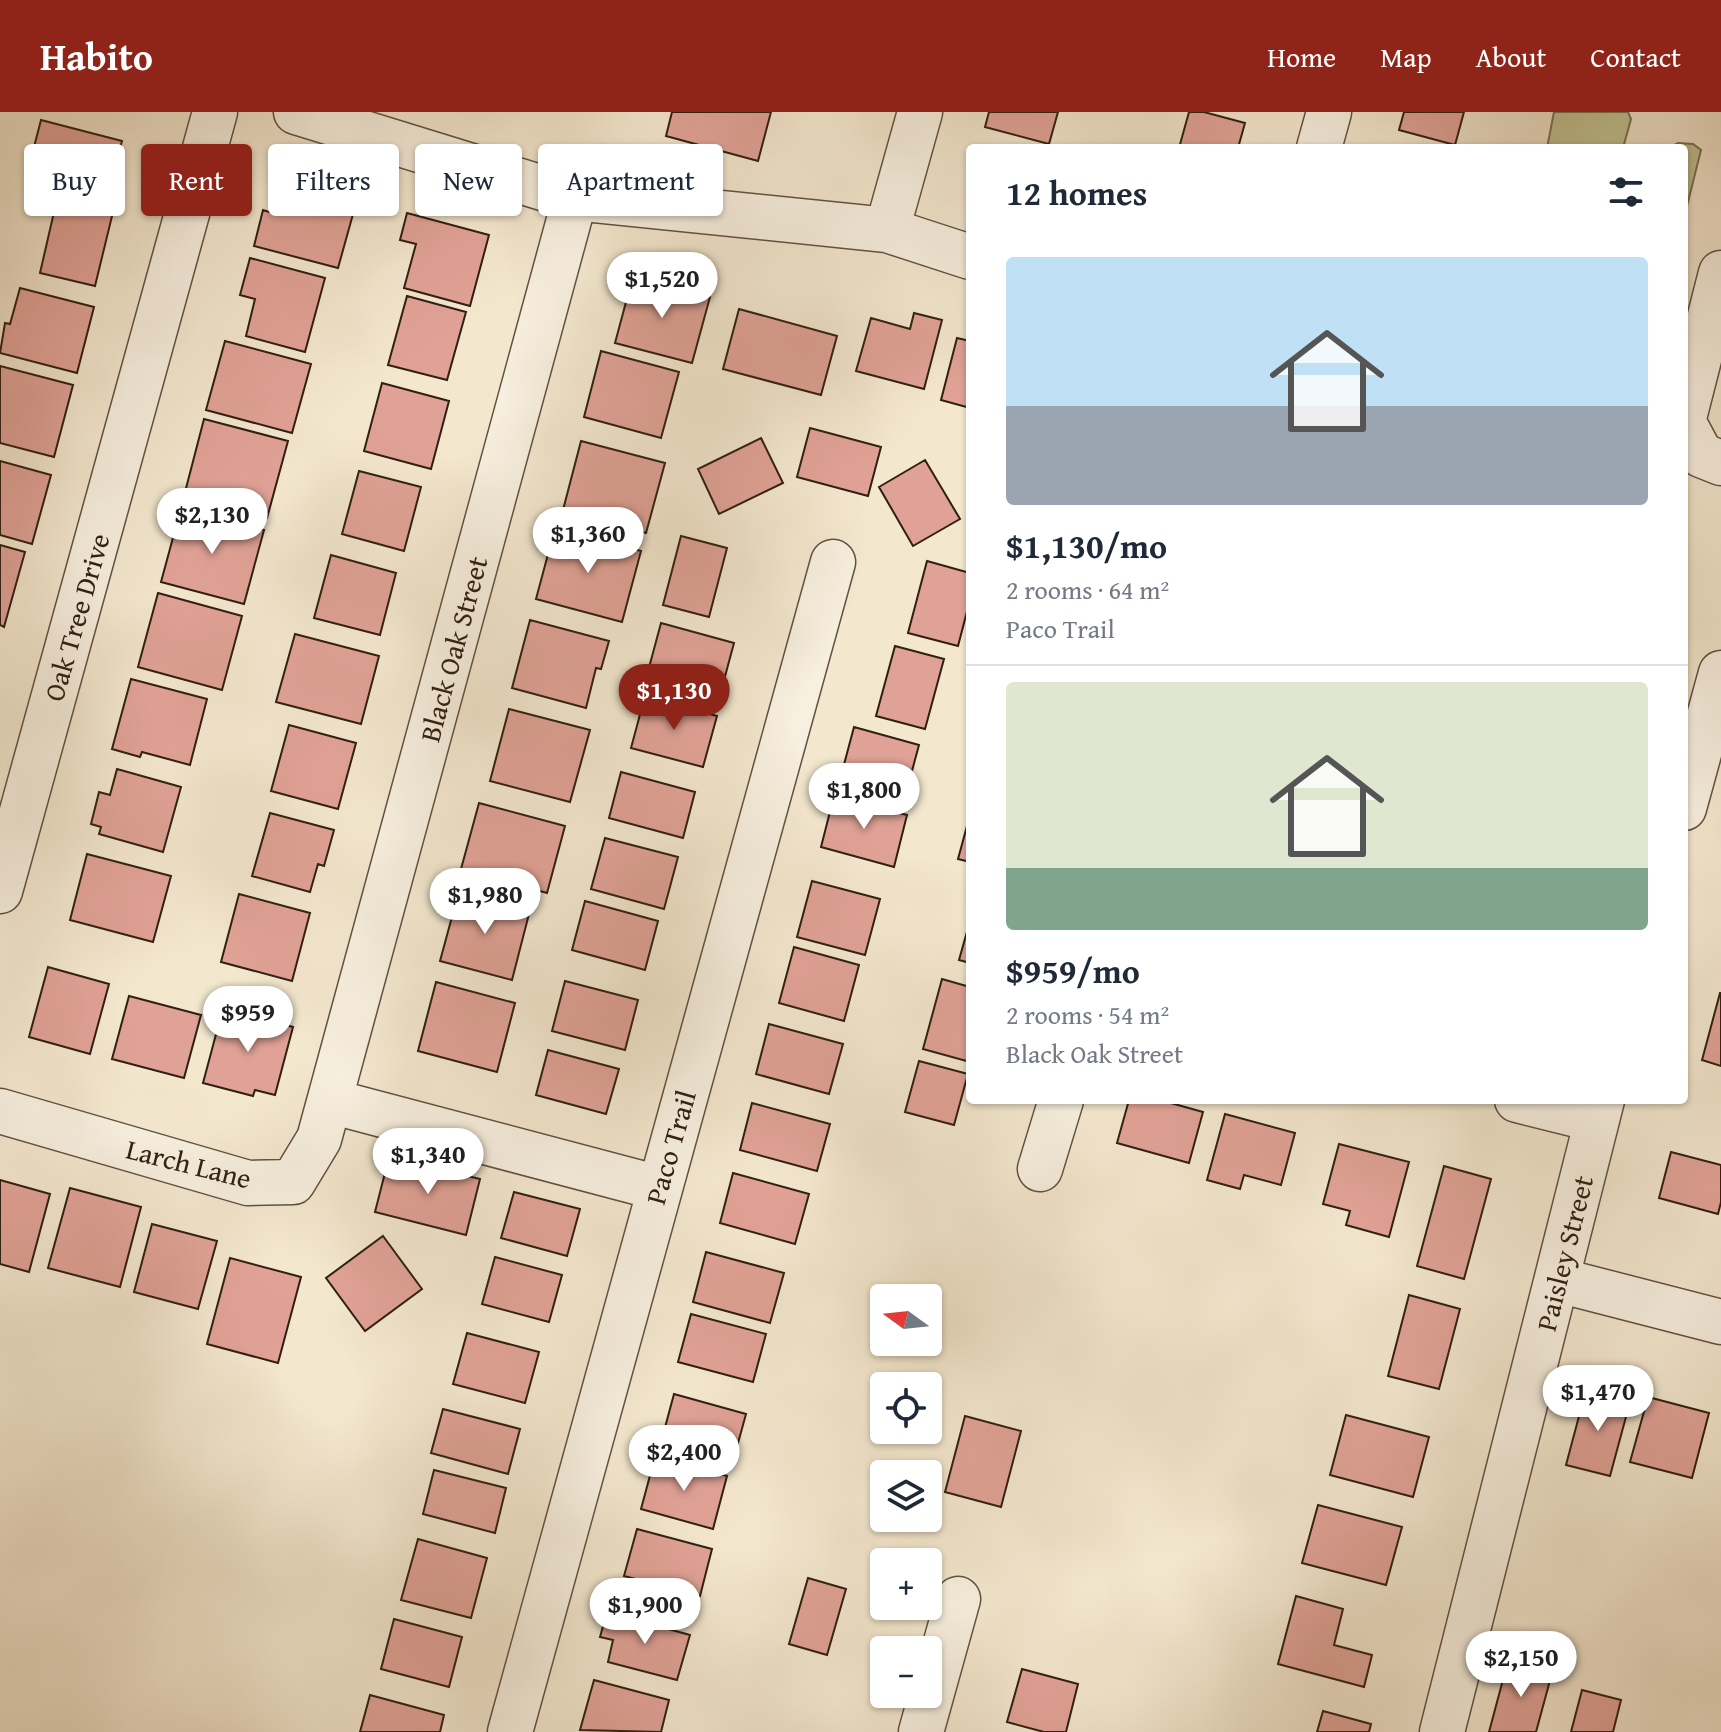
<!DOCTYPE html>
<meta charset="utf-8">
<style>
body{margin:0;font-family:"Gentium Book Plus",serif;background:#f2f2f3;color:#1f2937;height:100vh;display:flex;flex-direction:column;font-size:30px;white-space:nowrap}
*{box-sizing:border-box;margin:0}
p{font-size:26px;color:#747a83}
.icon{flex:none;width:44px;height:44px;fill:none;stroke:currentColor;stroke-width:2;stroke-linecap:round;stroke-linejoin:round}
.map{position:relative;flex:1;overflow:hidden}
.drawer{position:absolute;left:966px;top:32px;width:722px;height:960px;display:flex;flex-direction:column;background:#fff;border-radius:8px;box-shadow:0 2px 6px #0004}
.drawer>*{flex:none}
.top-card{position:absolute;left:24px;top:32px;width:760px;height:72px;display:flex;gap:16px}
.needle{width:52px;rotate:285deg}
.controls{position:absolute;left:870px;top:1172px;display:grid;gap:16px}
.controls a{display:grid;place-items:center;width:72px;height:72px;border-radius:8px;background:#fff;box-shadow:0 2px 6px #0004;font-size:40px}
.price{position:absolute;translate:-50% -68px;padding:0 18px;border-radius:28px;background:#fff;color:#222;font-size:26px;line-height:52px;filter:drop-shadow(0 2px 4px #0008)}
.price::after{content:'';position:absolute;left:50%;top:48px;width:24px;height:18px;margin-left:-12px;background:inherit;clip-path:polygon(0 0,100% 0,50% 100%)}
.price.selected{background:#8f2418;color:#fff}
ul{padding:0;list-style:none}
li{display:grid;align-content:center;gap:16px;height:424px;padding:0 40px}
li+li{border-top:2px solid #e0e1e3}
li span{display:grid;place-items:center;height:248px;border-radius:8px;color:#555}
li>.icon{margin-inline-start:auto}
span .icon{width:144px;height:144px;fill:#fffc;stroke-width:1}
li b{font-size:34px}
h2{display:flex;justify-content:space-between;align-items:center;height:96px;padding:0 40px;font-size:34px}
.tag{padding:0 28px;border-radius:8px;background:#fff;box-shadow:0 2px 6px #0004;font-size:28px;line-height:72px}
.tag.selected{background:#8f2418;color:#fff}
header{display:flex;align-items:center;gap:48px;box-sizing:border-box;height:112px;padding:0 40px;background:#8f2418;color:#fff}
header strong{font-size:38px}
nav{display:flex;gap:44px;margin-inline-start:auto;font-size:28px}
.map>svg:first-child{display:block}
</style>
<header>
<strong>Habito</strong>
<nav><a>Home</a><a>Map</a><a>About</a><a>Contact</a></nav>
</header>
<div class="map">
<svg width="1721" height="1620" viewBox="0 0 1721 1620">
<rect width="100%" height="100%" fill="#f3e7ce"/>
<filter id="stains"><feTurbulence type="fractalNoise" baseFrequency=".0025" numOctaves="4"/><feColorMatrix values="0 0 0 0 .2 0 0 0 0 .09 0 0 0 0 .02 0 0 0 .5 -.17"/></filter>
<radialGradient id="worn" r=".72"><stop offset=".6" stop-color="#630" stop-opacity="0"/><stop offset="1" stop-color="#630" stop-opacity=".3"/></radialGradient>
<!-- green -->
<path fill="#c2c394" stroke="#797153" stroke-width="2" d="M1554,0H1628L1631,7L1623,36H1547Z
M1678,31L1693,32L1701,38L1684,106V36H1669Z"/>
<!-- building -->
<path fill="#e0a296" stroke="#301f12" stroke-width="2" d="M672,0H771L758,49L666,24Z
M989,0H1058L1049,32L985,15Z
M1189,0H1204L1245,11L1238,36H1179Z
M1404,0H1464L1455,33L1399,18Z
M41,8L122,29L107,83L27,62Z
M283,76L355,95L338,156L254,134L263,98L276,102Z
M57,87L113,100L95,174L40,161Z
M407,101L489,123L470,194L404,176L416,132L400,128Z
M250,146L325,166L305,240L246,224L255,187L240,183Z
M633,164L710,185L692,251L615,231Z
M20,176L94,195L77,261L0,241L5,211L10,212Z
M407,184L466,200L447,268L388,253Z
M739,197L837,224L821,283L723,257Z
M914,201L942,208L924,277L856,259L871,206L910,217Z
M957,226L970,229V296L941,288Z
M225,229L311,252L292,321L206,298Z
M601,239L679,260L661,326L584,305Z
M0,254L73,273L54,345L0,331Z
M382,271L449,289L431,357L364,339Z
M204,307L288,329L267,406L184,384Z
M810,316L881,335L868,384L797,365Z
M761,326L783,371L719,402L698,357Z
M581,329L665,351L646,421L563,398Z
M925,348L960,407L913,434L879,375Z
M0,349L51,363L32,432L0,423Z
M359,359L421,375L404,439L342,422Z
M181,396L264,418L244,492L161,470Z
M555,416L641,439L622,510L536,487Z
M681,424L727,436L709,505L663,493Z
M0,433L25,440L4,515L0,513Z
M331,443L396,461L380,523L314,506Z
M927,449L970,461V488L958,534L908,521Z
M158,481L242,504L222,578L138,555Z
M530,508L609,529L601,557L596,556L586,596L512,576Z
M661,511L734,531L720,583L647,563Z
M295,522L379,544L361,612L276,590Z
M895,534L944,547L925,617L876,604Z
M131,567L207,587L190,653L142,640L140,645L112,637Z
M645,584L717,604L703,655L631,636Z
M509,597L590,618L570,690L490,669Z
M289,613L356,631L338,697L271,679Z
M854,615L919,633L903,692L838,675Z
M117,657L181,675L163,740L99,722L101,715L91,712L99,680L110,683Z
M621,660L695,680L683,726L609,706Z
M834,684L907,703L894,755L821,735Z
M479,691L565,714L547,781L461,757Z
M270,701L334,718L324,754L318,752L310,780L252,764Z
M970,703V750L958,747Z
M605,726L678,745L664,797L591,777Z
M87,742L171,764L153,830L70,808Z
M812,769L880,787L865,843L797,825Z
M459,779L530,798L512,868L440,849Z
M239,782L310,801L292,869L221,850Z
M585,789L658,809L645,858L572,838Z
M970,809V851L959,848Z
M794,835L859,853L844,909L779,891Z
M48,855L109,872L90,942L29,925Z
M942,867L970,875V950L923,937Z
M565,869L638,888L625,938L552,919Z
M436,870L515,891L497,960L418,939Z
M1720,881H1721V954L1702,948Z
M129,884L201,903L184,966L112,947Z
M223,896L293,915L275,983L255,978L253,984L203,971Z
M769,912L843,932L829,982L756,962Z
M548,938L619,957L606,1002L536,983Z
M919,949L968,962L954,1013L905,1000Z
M1129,988H1160L1203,1000L1189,1051L1117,1031Z
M752,991L830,1012L817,1059L740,1038Z
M1225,1002L1295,1021L1281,1073L1244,1063L1240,1077L1207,1068Z
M1339,1032L1409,1050L1389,1125L1346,1113L1350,1099L1323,1092Z
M1671,1040L1721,1053V1090L1718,1102L1659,1086Z
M389,1045L480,1067L466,1123L375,1100Z
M1444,1054L1491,1067L1464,1167L1417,1154Z
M733,1061L809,1082L795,1132L720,1111Z
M0,1068L50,1082L29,1160L0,1152Z
M70,1076L141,1095L120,1175L48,1156Z
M514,1080L580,1097L567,1144L501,1126Z
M152,1112L217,1129L198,1197L134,1180Z
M383,1124L422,1177L365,1219L326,1166Z
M706,1140L784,1161L770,1211L693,1190Z
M495,1145L562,1163L549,1210L482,1192Z
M230,1146L301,1165L278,1251L207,1232Z
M1409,1183L1460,1197L1439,1277L1388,1264Z
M691,1202L766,1222L753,1270L678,1250Z
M467,1221L539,1240L525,1291L453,1272Z
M1586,1278L1630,1290L1610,1364L1566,1353Z
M674,1282L746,1302L732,1353L660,1334Z
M1648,1285L1709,1301L1692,1366L1630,1350Z
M443,1297L520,1317L508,1362L431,1341Z
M1346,1303L1429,1325L1413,1385L1330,1363Z
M965,1304L1021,1319L1001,1395L945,1380Z
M655,1345L727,1364L713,1417L641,1397Z
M434,1358L506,1376L495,1421L423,1402Z
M1318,1393L1402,1415L1386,1473L1302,1451Z
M637,1417L712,1437L700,1484L624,1464Z
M418,1427L487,1446L471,1506L401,1488Z
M808,1466L846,1477L827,1543L789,1532Z
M1296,1484L1343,1497L1334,1533L1372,1543L1364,1575L1278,1552Z
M607,1500L690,1523L677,1568L608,1550L613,1528L600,1525Z
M394,1507L462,1525L449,1575L381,1557Z
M1508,1549L1552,1561L1536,1620H1489Z
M1022,1557L1078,1572L1066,1620H1044L1007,1610Z
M594,1568L669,1588L661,1620L580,1618Z
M1582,1578L1621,1588L1613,1620H1571Z
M370,1583L444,1603L440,1620H360Z
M1323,1599L1371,1612L1369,1620H1317Z"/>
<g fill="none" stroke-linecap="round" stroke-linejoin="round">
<defs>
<path id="minor" d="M296,0L575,86L887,118L970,145
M1319,36L1329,0
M887,118L920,0
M1684,306L1721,161
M1684,311L1701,343L1721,351
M1684,696L1721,561
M0,779L215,0
M1517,988L1597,1008
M330,989L659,1076
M0,999L248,1071L293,1070L319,1027L575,86
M1040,1057L1061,988
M1558,1168L1721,1210
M510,1620L833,450
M921,1620L958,1487
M1442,1620L1602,988"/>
</defs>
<!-- minor casing -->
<use href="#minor" stroke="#615141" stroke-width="47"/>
<!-- minor -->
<use href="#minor" stroke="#f7efdf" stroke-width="44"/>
</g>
<g text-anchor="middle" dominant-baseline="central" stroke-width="6" stroke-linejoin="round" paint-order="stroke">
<!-- street labels -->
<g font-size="28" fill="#301f12" stroke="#f7efdf">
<text transform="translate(76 505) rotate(-74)">Oak Tree Drive</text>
<text transform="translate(453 537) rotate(-75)">Black Oak Street</text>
<text transform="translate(670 1035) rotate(-74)">Paco Trail</text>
<text transform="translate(189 1051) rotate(14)">Larch Lane</text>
<text transform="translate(1564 1141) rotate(-76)">Paisley Street</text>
</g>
</g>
<rect width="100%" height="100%" filter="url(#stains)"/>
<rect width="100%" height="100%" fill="url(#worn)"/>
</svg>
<div class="controls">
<a><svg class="needle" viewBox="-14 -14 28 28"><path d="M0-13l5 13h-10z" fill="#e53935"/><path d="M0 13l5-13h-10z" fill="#747a83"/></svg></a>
<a><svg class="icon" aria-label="locate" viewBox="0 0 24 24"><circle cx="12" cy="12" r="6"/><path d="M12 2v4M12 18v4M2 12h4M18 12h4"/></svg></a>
<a><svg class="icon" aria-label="layers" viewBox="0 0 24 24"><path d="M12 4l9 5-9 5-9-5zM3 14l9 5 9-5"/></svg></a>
<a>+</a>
<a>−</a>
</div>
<b class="price" style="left:662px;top:208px">$1,520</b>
<b class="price" style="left:212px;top:444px">$2,130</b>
<b class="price" style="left:588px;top:463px">$1,360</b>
<b class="price selected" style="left:674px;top:620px">$1,130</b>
<b class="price" style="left:864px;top:719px">$1,800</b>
<b class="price" style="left:485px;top:824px">$1,980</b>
<b class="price" style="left:248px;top:942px">$959</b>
<b class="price" style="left:428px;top:1084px">$1,340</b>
<b class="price" style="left:1598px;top:1321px">$1,470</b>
<b class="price" style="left:684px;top:1381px">$2,400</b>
<b class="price" style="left:645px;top:1534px">$1,900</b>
<b class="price" style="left:1521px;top:1587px">$2,150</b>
<div class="top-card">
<a class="tag">Buy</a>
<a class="tag selected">Rent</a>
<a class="tag">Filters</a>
<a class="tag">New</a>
<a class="tag">Apartment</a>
</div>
<section class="drawer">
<h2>12 homes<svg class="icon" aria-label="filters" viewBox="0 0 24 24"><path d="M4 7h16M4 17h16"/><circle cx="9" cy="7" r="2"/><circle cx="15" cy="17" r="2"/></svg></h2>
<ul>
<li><span style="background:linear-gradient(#bfe0f5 60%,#9aa5b1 0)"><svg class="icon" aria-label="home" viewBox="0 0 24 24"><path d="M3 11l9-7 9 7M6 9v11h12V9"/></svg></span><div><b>$1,130/mo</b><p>2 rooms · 64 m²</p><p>Paco Trail</p></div></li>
<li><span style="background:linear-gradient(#dfe7d0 75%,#7fa58c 0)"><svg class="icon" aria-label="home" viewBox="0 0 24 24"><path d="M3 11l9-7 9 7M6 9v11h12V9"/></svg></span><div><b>$959/mo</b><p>2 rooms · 54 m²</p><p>Black Oak Street</p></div></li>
</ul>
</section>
</div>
